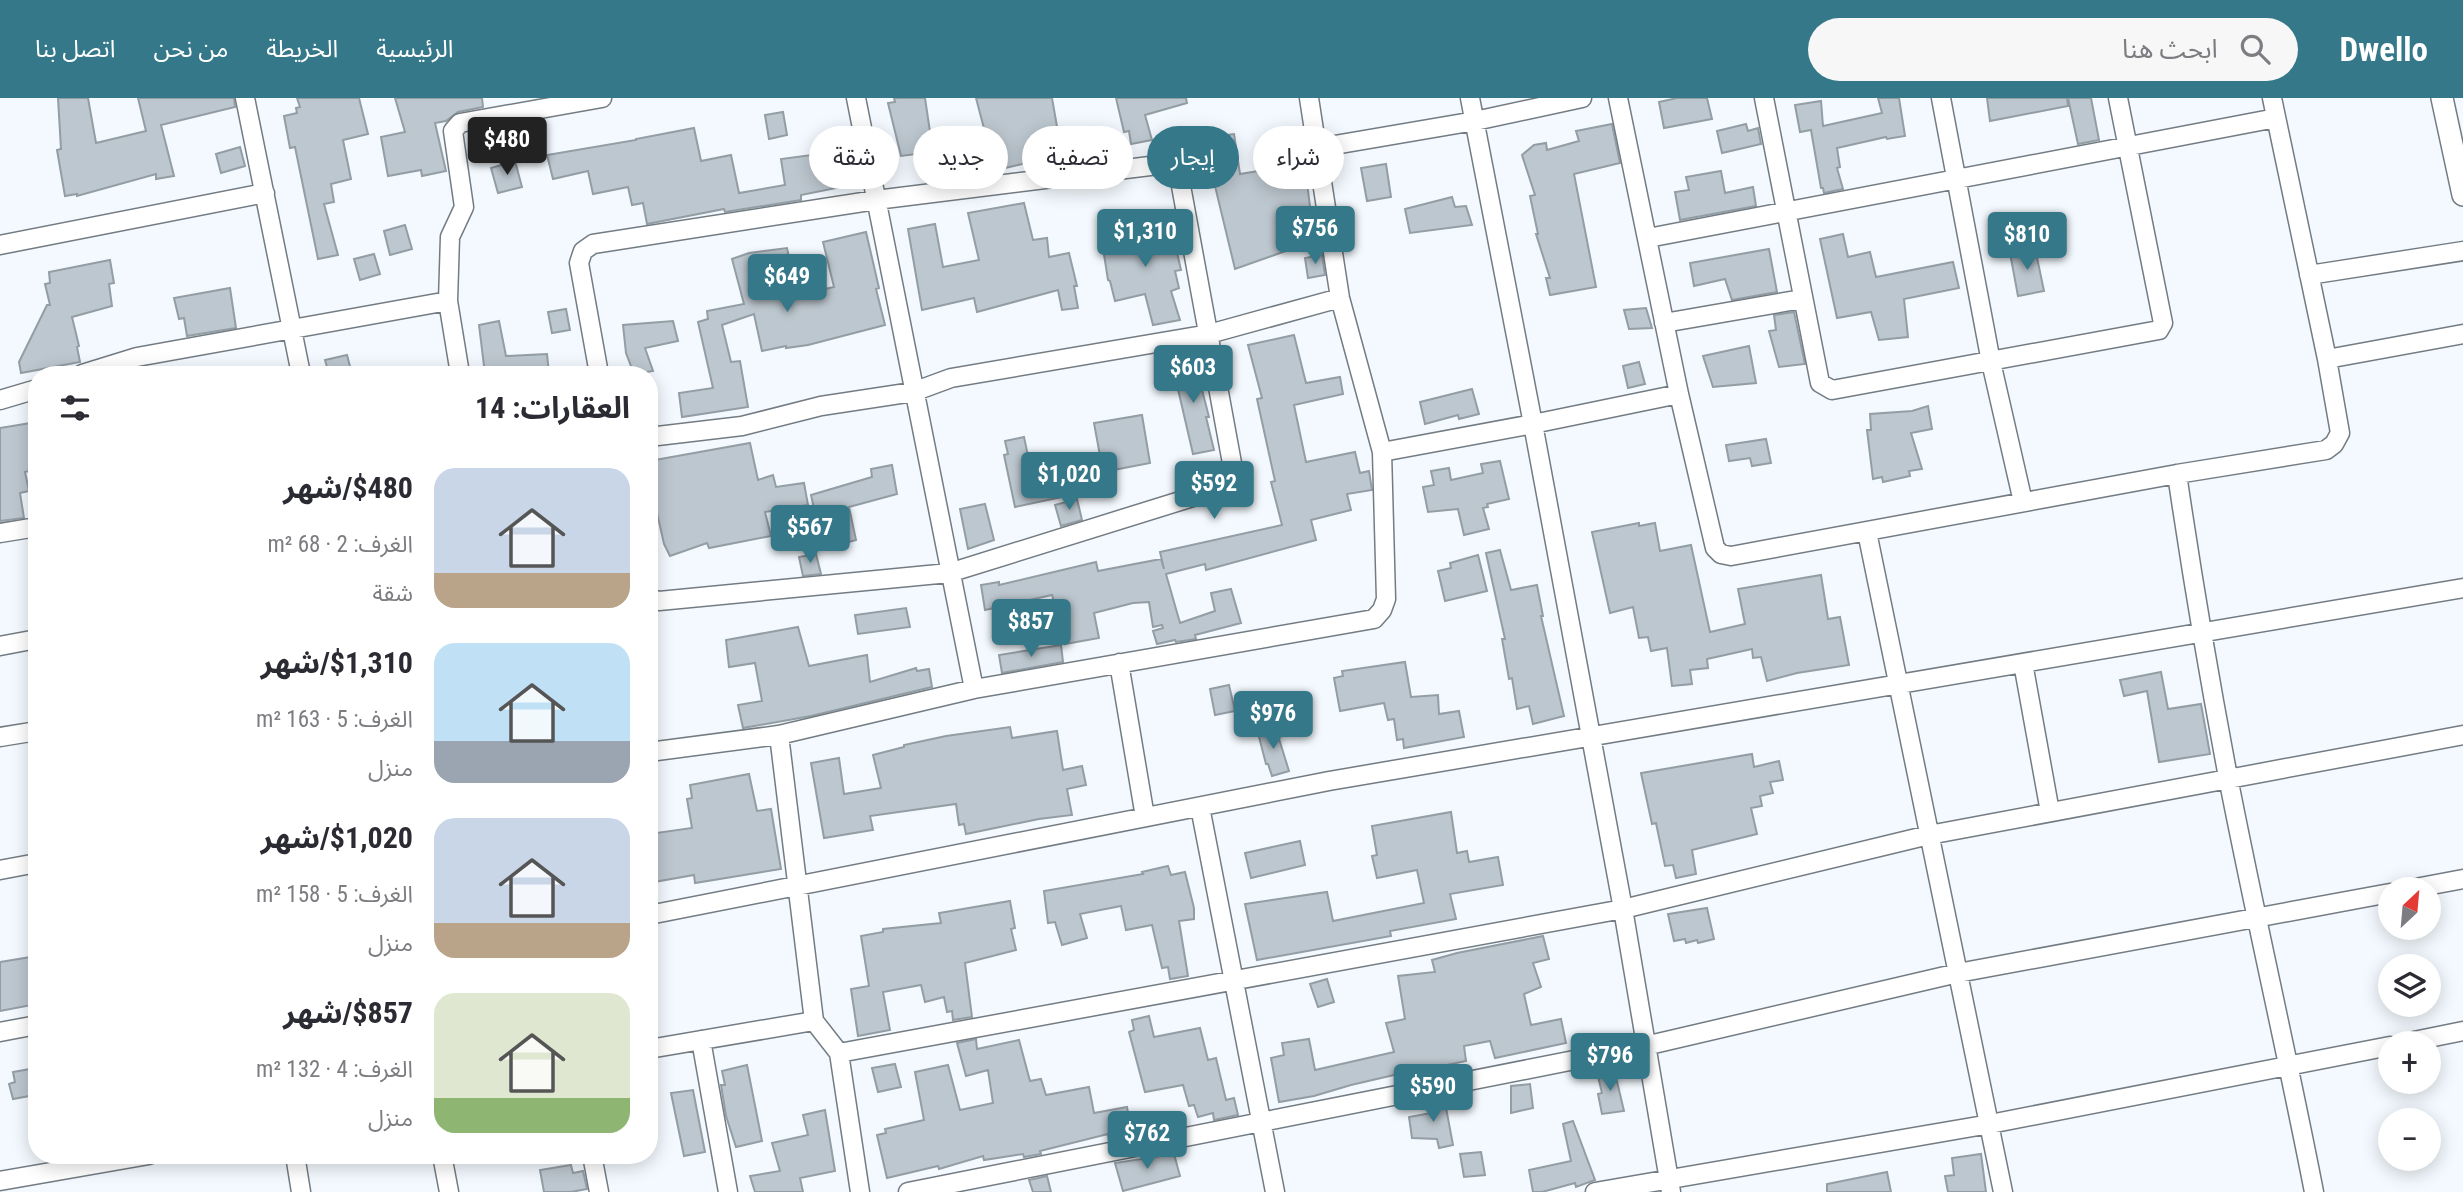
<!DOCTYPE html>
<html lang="ar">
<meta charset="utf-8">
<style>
body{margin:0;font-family:"Roboto Condensed","Noto Sans Arabic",sans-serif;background:#f7f7f7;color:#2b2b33;direction:rtl;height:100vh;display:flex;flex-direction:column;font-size:26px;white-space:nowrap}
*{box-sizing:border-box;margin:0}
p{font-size:23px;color:#7c7c81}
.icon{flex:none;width:38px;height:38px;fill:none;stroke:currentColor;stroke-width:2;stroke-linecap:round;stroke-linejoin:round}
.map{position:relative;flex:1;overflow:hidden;direction:ltr}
.side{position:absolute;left:28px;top:268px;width:630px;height:798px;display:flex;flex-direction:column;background:#fff;border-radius:28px;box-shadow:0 4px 18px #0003;direction:rtl}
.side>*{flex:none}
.banner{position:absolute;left:679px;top:28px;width:665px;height:63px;direction:rtl;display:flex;gap:14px}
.needle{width:46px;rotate:26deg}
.tools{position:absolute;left:2378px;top:779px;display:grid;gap:14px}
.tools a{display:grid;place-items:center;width:63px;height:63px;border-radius:50%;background:#fff;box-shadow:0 4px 18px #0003;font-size:35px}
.price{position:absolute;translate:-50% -60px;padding:0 16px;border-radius:7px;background:#357889;color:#fff;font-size:23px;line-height:46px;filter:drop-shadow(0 2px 4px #0008)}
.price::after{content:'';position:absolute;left:50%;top:42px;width:21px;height:16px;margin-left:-10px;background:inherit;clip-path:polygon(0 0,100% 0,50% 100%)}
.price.active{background:#222;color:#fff}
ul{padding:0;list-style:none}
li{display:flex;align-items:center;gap:21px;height:175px;padding:0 28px}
li span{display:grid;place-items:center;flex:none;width:196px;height:140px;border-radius:21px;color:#555}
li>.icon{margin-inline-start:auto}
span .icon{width:84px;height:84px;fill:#fffc;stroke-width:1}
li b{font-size:30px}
h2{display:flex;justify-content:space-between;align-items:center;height:84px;padding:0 28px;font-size:30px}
.pill{padding:0 24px;border-radius:32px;background:#fff;box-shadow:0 4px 18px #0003;font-size:24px;line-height:63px}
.pill.active{background:#357889;color:#fff}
header{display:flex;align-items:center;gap:42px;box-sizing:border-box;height:98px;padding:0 35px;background:#357889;color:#fff}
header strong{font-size:33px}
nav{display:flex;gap:38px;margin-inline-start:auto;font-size:24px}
.search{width:490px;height:63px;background:#f7f7f7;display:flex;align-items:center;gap:18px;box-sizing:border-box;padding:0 24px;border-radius:38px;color:#7c7c81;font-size:26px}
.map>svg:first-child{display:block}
</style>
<header>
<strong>Dwello</strong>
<div class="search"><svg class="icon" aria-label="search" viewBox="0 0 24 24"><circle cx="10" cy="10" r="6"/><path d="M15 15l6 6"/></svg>ابحث هنا</div>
<nav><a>الرئيسية</a><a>الخريطة</a><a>من نحن</a><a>اتصل بنا</a></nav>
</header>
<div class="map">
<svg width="2463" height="1094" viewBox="0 0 2463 1094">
<rect width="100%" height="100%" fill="#f3f9fe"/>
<!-- building -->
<path fill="#bdc7cf" stroke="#939da4" stroke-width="2" d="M58,0H88L96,45L146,33L138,0H234L235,9L161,27L174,78L156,81V76L77,98V96L65,98L57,52L61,51Z
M297,0H359L368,36L343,42L351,81L331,86L334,104L324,106L338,157L318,161L295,49L290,50L284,18L297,15L296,10L300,9Z
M395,0H482L483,9L458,14L446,23L435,25L446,73L422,78L421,72L388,78L381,39L405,34Z
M894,0H925L933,54L901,58L888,5L895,4Z
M976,0H1052L1062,57L1001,71L998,58L994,59L990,37L986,38Z
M1116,0H1186L1187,5L1145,17L1152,42L1131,46L1129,33L1124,34Z
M1677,0H1707L1712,21L1664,30L1659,4Z
M1878,0H1899L1905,38L1887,41L1886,39L1837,50L1840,69L1837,70L1843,91L1824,95L1823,90H1821L1811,32L1800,34L1795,7L1821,3L1823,28L1882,15Z
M1987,0H2067L2068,8L1990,23Z
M2068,0H2091L2099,42L2078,46Z
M783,14L787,37L769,41L765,17Z
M1612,26L1620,65L1574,76L1596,189L1550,197L1546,180H1550L1536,136H1538L1530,98L1535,97L1522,57L1534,47L1546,45L1547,52L1579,43L1576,33Z
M1746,26L1748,33L1758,30L1761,46L1722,55L1717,33Z
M694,30L701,63L731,57L739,95L785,87L781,61L834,54L841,89L801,97V102L725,114L724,111L647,126L643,105L632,107L628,89L593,96L588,73L553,81L547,57L636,42V41Z
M1234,36L1240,76L1307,65L1311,85H1307L1312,124L1310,125L1314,143L1235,171L1215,88H1218L1209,39Z
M240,49L245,68L221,75L216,56Z
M515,63L522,89L498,95L491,70Z
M1386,66L1391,99L1367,103L1361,70Z
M1721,73L1725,95L1753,89L1756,108L1680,122L1675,94L1689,92L1686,79Z
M1452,99L1455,109L1466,108L1472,127L1410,135L1405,111Z
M1024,105L1033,142L1047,140L1049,159L1069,155L1077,188H1074L1078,210L1062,212L1058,192L977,214L974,200L922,212L908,131L935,126L943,169L979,162L968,115Z
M1170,124L1181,172L1175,173L1179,190L1171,193L1180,222L1153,227L1145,196L1115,203L1110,183L1108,182L1103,150H1108L1106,137L1139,133Z
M405,127L412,151L390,157L384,133Z
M866,134L879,190L876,191L885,227L808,247L786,250V248L762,253L754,216L722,227L731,264L740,263L748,309L682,319L679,295L713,290L698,224L708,221L707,213L744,206L732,161L749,155L787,150L797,197L834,189L823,144Z
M1843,136L1848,159L1870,154L1876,179L1953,164L1959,190L1904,201L1908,239L1879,242L1871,214L1837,220L1820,141Z
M2035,150L2044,193L2018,198L2010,155Z
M1769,151L1777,194L1732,202L1725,181L1694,188L1690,165Z
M374,156L380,176L360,182L354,161Z
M1322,157L1325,177L1308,180L1305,160Z
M110,162L114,185L109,186L112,208L72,219L79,248L77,249L80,264L21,275L19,264L47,207H50L45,186L50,185L49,174Z
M230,190L236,230L187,238L184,220L179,221L174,200Z
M1646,210L1652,230L1629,231L1624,212Z
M566,211L570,232L552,235L548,214Z
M1794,214L1805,266L1779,269L1769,233L1776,232L1774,217Z
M499,223L506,258L547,256L549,276H485L479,227Z
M673,223L678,243L645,250L653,273L634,276L626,255L623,227Z
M1294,237L1306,285L1340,279L1343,296L1294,307L1306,364L1355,354L1360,375L1369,373L1372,392L1347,396L1351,412L1311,422L1316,442L1206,472L1205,466L1166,476L1180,525L1215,513L1211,495L1231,491L1241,525L1195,537L1196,541L1176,544L1175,542L1157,546L1153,533L1163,530L1162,527L1153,529L1149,504L1133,505L1094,515L1099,540L1065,546L1052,497L985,512L981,487L999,484V487L1096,464L1098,473L1161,461L1164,471L1160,454L1282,427L1271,384L1275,383L1257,301L1262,300L1248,247Z
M1749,248L1756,285L1713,289L1703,258Z
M347,257L352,276H329L325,262Z
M1193,257L1209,319H1206L1214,352L1193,356L1174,274L1178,273L1175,262Z
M1639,264L1645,286L1628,290L1623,268Z
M1472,291L1479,316L1459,321L1458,317L1425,326L1420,304Z
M1928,308L1932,331L1911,335L1922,371L1909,373L1910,378L1883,384L1882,379L1873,381L1867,332H1871L1870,316L1912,313Z
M1142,317L1150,365L1103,374L1094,325Z
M37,324V371L25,374L29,393L20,395L24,420L0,423V330Z
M1024,339L1032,377L1042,374L1046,384L1057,381L1062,399L1015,409L1004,357L1008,356L1005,343Z
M1766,341L1771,365L1752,368L1750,360L1729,363L1726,347Z
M750,345L758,382L773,377L776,389L804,385L808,407L765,414L771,438L709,450L707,445L670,458L664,446L653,397L649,398V363Z
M1500,363L1509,401L1487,406L1488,409L1483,410L1489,431L1464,437L1458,411L1428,414L1423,389L1434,387L1431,373L1449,370L1451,382L1483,375L1481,366Z
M892,367L897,396L849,409L856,442L823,451L811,397L872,379L871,371Z
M1077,401L1082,422L1061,428L1055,407Z
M985,406L994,442L968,451L960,411Z
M1639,425V428L1655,425L1660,453L1691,447L1710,534L1745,526L1738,491L1821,477L1828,521L1840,519L1849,567L1797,575L1767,583L1761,559L1753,560L1752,551L1707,561L1708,570L1690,572L1692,586L1672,588L1667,550L1651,553L1648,539L1639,540L1633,509L1610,515L1592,434Z
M1500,452L1511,492L1537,487L1543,518H1541L1564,618L1533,626L1529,608L1517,611L1512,580L1509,581L1502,541H1505L1486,455Z
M816,456L821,476L803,478L799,459Z
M1478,457L1487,493L1445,503L1438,473L1451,470L1450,465Z
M906,510L910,529L858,536L855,517Z
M798,529L809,568L867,557L870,584L916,570L917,573L929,571L932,589L811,618L743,630L738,607L762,603L755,565L729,569L726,542Z
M1061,547L1063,564L1002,575L999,557Z
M1405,564L1411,599L1438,597L1439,616L1459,613L1464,639L1404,650L1403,641L1397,642L1394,621L1388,622L1384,605L1340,613L1334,580L1343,578L1342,573Z
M2161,574L2168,611L2201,606L2210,656L2159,664L2147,593L2124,598L2120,582Z
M1229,587L1235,613L1215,617L1210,591Z
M1275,628L1289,673L1272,678L1268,666H1266L1257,631Z
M1010,629L1012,640L1057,633L1063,672L1082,668L1086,687L1067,691L1072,717L1039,721L966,736L964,726L959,727L956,706L870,718L873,732L824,740L811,665L839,660L844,696L881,690L873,657L904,649V647L946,638Z
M1752,656L1754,669L1779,663L1783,682L1770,684L1773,695L1760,698L1762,708L1751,710L1757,736L1692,752L1696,776L1676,780L1673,767L1665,768L1656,725L1652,726L1641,675Z
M749,676L757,713L771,711L781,771L695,785L694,777L654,784L652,773H649V736L692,730L687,701L692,700L690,687Z
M1451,714L1457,755L1467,753L1469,764L1498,759L1503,787L1450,796L1456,821L1390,833L1391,838L1257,862L1245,806L1327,794L1333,823L1424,805L1417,772L1377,780L1372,758L1377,757L1372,728Z
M1300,743L1305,767L1251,780L1245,755Z
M1168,768L1171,777L1185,774L1194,810V821L1179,823L1188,878L1170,881L1168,869L1162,870L1152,827L1126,832L1121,808L1080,816L1087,840L1062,847L1055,824L1048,825L1044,793L1143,776L1142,774Z
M1010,803L1015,830L1011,831L1016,852L965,865L972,919L953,922L952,913L947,914L944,899L925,904L921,887L883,894L890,932L858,938L851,891L869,888L861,838L883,834V831L941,825L939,815Z
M1707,810L1714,841L1698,845L1697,842L1686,845L1685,841L1674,843L1668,816Z
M1543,838L1549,861L1533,865L1541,889L1524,896L1531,927L1561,921L1566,945L1495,960L1490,943L1464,948L1466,963L1442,968L1443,971L1438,973L1421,976L1420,971L1351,987L1314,998L1279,1004L1271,960L1284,957L1282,945L1309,941L1315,972L1394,954L1386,925L1405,921L1398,878L1435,874L1432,862L1457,855Z
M37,858V906L0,913V864Z
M1327,881L1334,904L1318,909L1310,886Z
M1149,918L1154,939L1200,930L1208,962L1216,960L1226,1002L1234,1000L1238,1017L1214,1022L1213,1015L1198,1019L1194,1007L1189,1008L1183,987L1145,994L1129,934L1134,932L1132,922Z
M976,941L977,951L1019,942L1030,983L1041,981L1046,997L1089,989L1094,1015L1127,1009L1132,1038L1109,1043L1108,1036L1040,1053L1041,1056L1024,1059L1023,1056L984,1062L983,1058L939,1071L938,1068L887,1080L877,1037L886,1035L885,1031L924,1022L915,974L948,967L960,1012L993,1005L988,972L966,978L957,945Z
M895,966L901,989L878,994L872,970Z
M747,967L762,1043L736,1049L726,1018L721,987H725L722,973Z
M30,971L35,997L13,1001L9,986L15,984L13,974Z
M1614,971L1624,1013L1602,1016L1598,996L1602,995L1597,974Z
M1530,986L1533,1010L1511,1015V988Z
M693,992L705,1054L684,1058L671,995Z
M1444,999L1453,1047L1439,1050L1437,1041L1412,1040L1409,1019L1431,1015L1428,1003Z
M825,1012L835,1073L800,1080L803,1094H755L750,1078L780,1073L772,1045L808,1037L803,1017Z
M1573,1023L1595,1082L1576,1089L1575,1085L1542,1094H1533L1529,1072L1571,1063L1563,1026Z
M1481,1054L1485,1077L1464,1079L1460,1056Z
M1174,1056L1180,1078L1123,1093L1115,1065Z
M1981,1056L1986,1094H1948L1945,1078L1954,1077L1952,1060Z
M571,1067L573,1075L583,1073L587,1091L571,1094H544L540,1072Z
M1887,1074L1891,1094H1827V1086Z
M1047,1078L1051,1094H1033L1029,1082Z"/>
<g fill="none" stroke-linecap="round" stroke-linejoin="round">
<defs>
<path id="minor" d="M245,0L301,276
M856,0L974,591
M1470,0L1533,326L1623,811L1671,1094
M1618,0L1679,296L1715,450L1721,456L1731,458L2177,376L2326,352L2334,346L2340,335L2327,261L2272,0
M1764,0L1820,285L1832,292L2159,232L2163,225L2118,0
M1941,0L1991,264L2023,404
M1317,50L1475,23L1582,0
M1648,140L2276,20
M0,147L265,95
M2309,177L2463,153
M1664,225L1802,201
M2327,261L2463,236
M82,276L137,259L448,203
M460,276L448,203L450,139L464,109L453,33L460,25L602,0
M599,276L579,165L583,153L593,146L876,102L1158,67L1166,68L1179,77L1234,376L1225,389L949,475L659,503L649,500
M0,302L37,291
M649,339L742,328L821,308L913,294L951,280L1209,236L1340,200
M1382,354L1533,326L1679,296
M2177,376C2192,478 2209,579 2228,679C2255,818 2287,955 2314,1094
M1867,434L2003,1094
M0,435L37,429
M0,548L37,541
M1119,565L1145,719
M2023,565L2050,714
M779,637L814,923L839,955L860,1094
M0,639L37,633
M649,654L779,637L974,591L1374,521L1382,512L1386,501L1382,354L1340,200L1309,0
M1200,709L1275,1094
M0,772L37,765
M2410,791L2463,781
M649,817L1329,683L2463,490
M0,934L37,927
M701,942L728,1094
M2404,945L2463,933
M649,951L814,923
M839,955L1623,811L1929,737L2463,637
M295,1057L301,1094
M442,1057L449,1094
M592,1057L599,1094
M0,1083L149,1057
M908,1094L1645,948L1958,875L2390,795
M1595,1094L1990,1026L2390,948"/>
<path id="tertiary" d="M2442,0L2463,97"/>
</defs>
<!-- minor casing -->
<use href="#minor" stroke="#737c83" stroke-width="21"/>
<!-- tertiary casing -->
<use href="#tertiary" stroke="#737c83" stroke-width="24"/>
<!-- minor -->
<use href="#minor" stroke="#fff" stroke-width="18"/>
<!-- tertiary -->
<use href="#tertiary" stroke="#fff" stroke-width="21"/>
</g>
</svg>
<div class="tools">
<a><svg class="needle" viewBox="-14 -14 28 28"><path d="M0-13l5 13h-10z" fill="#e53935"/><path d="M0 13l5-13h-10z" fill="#7c7c81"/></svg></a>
<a><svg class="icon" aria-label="layers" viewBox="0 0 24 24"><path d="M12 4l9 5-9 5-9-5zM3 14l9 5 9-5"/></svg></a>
<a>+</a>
<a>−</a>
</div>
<b class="price active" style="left:507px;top:79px">$480</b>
<b class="price" style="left:1315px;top:168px">$756</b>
<b class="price" style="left:1145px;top:171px">$1,310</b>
<b class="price" style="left:2027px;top:174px">$810</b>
<b class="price" style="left:787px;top:216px">$649</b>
<b class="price" style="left:1193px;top:307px">$603</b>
<b class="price" style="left:1069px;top:414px">$1,020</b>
<b class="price" style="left:1214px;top:423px">$592</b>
<b class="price" style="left:810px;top:467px">$567</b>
<b class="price" style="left:1031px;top:561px">$857</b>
<b class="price" style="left:1273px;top:653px">$976</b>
<b class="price" style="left:1610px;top:995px">$796</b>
<b class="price" style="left:1433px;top:1026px">$590</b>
<b class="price" style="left:1147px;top:1073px">$762</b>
<div class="banner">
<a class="pill">شراء</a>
<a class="pill active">إيجار</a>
<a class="pill">تصفية</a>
<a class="pill">جديد</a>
<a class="pill">شقة</a>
</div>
<section class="side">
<h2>العقارات: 14<svg class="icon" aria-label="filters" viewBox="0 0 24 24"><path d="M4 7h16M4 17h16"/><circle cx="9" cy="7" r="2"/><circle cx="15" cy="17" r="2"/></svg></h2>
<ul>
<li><span style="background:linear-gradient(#c9d6e8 75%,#b9a48a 0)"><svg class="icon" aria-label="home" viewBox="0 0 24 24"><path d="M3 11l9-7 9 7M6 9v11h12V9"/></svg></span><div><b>$480/شهر</b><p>الغرف: 2 · 68 m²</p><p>شقة</p></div></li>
<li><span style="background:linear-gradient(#bfe0f5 70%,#9aa5b1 0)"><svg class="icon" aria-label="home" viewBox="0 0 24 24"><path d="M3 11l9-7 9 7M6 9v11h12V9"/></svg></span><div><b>$1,310/شهر</b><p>الغرف: 5 · 163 m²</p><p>منزل</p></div></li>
<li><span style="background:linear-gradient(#c9d6e8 75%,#b9a48a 0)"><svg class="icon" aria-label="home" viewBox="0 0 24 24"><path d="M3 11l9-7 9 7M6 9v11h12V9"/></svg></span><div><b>$1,020/شهر</b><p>الغرف: 5 · 158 m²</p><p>منزل</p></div></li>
<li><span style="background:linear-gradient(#dfe7d0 75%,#8fb573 0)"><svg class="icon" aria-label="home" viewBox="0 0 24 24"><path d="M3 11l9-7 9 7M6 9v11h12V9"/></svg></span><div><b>$857/شهر</b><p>الغرف: 4 · 132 m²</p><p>منزل</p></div></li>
</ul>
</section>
</div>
